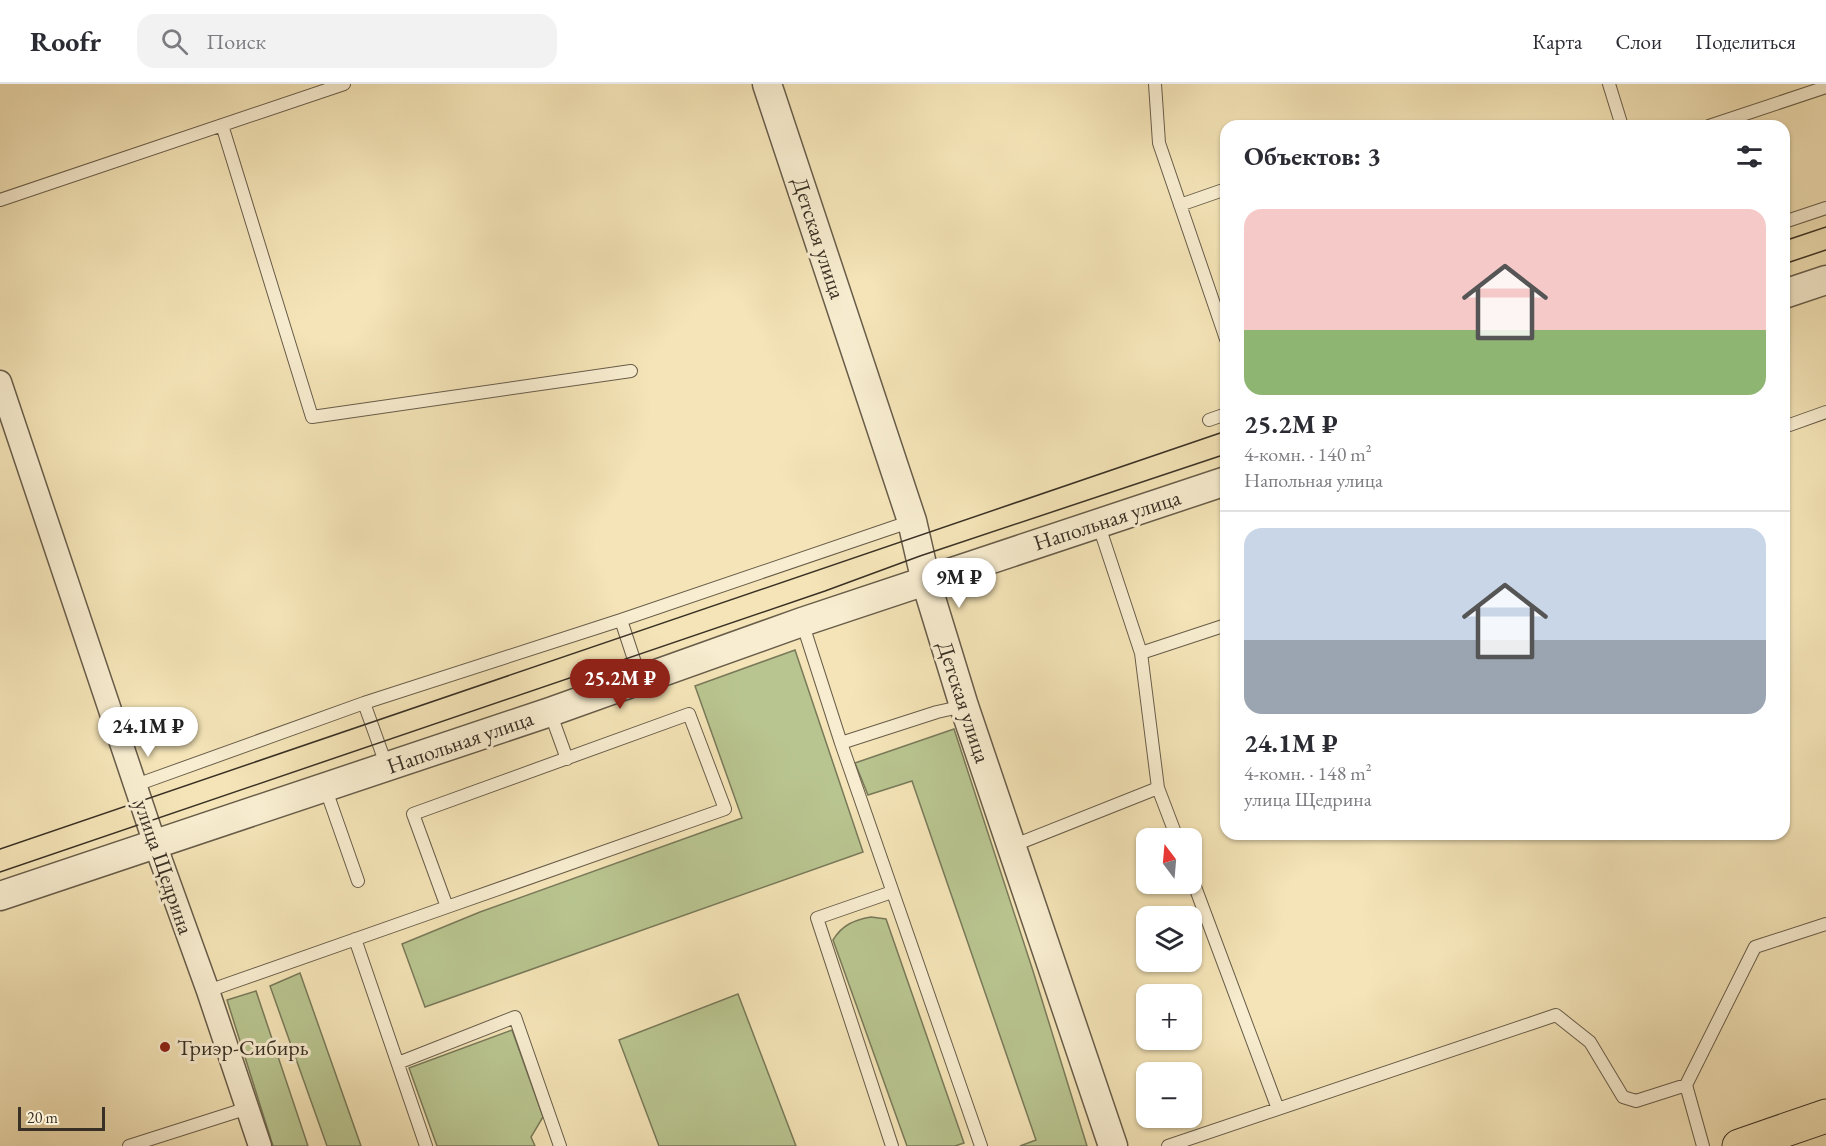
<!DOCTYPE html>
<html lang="ru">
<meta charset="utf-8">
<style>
body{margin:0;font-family:"EB Garamond",serif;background:#f2f2f3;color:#2b2b33;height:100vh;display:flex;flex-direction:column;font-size:22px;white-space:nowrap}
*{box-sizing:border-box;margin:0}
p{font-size:20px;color:#7c7c81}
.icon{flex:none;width:33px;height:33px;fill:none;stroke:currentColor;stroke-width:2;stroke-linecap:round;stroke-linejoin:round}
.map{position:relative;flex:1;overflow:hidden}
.details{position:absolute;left:1220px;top:36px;width:570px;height:720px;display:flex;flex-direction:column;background:#fff;border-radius:18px;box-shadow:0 2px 4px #0004}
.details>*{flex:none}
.needle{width:39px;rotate:344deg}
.tools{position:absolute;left:1136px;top:744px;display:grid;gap:12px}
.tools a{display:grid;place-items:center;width:66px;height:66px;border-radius:12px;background:#fff;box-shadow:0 2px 4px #0004;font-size:30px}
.scale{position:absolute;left:18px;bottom:15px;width:87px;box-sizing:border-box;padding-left:6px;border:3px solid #393025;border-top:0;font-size:16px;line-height:21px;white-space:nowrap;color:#393025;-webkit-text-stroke:4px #f8edd0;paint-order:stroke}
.price{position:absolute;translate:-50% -51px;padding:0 14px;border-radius:21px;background:#fff;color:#222;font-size:20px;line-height:39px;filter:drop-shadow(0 2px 3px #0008)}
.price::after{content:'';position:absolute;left:50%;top:36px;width:18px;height:14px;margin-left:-9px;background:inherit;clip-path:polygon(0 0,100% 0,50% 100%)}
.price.current{background:#8f2418;color:#fff}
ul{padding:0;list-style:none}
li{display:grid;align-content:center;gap:12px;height:318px;padding:0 24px}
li+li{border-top:2px solid #e1e1e2}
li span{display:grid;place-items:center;height:186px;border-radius:18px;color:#555}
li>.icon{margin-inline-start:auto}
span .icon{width:108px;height:108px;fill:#fffc;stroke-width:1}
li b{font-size:26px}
h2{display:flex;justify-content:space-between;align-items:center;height:72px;padding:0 24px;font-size:26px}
header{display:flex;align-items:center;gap:36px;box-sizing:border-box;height:84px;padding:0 30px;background:#fff;border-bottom:2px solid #e1e1e2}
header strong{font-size:28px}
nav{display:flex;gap:33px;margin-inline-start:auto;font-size:21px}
.search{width:420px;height:54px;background:#f2f2f3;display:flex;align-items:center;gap:15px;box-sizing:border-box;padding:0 21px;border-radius:18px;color:#7c7c81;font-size:22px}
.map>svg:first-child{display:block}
</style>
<header>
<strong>Roofr</strong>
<div class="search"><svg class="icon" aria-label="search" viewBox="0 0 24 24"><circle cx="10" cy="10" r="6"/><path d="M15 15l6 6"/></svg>Поиск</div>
<nav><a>Карта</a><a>Слои</a><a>Поделиться</a></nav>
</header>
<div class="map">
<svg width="1826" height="1062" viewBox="0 0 1826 1062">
<rect width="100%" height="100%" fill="#f4e4b7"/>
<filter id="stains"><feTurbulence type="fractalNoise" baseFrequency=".00333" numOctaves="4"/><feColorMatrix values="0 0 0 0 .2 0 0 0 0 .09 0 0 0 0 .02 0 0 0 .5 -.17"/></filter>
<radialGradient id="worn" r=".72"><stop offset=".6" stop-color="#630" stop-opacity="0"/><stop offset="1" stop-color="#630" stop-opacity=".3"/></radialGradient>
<!-- green -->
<path fill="#b9c590" stroke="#797a5a" stroke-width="1.5" d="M795,566L863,768L425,923L402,860L480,828L742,734L695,602Z
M954,645L1033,887L1087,1062H1020L1036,1056L912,697L868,711L855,679Z
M871,833L886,835L964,1059L955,1062H907L833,856C842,841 854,836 871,833Z
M300,889L361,1062H327L270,902Z
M256,907L308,1062H273L227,916Z
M738,910L796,1062H659L619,956Z
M512,946L543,1033L531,1053L535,1062H437L409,984Z"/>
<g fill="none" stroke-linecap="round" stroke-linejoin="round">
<defs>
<path id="service" d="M1155,0L1159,59L1226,255
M1609,0L1622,42
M222,41L312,333L631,287
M1709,42L1826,3
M0,116L344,0
M1180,121L1226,105
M1784,138L1826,124
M1209,336L1226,330
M1784,343L1826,328
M1098,439L1141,569
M621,536L640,594
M802,538L841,659L981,1062
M364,619L387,683
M550,628L567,675
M689,630L725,725L447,823L413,730Z
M841,659L937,628L964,622
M136,701L364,619L621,536L912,437
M325,703L358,797
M1158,704L1177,754
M1012,762L1158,704L1141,569L1226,541
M1191,792L1278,1025
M892,808L817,834L892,1062
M355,855L426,1062
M208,907L447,823
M398,979L515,933L560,1062
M129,1062L248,1024
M1168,1062L1556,931L1590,958L1623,1013L1636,1017L1686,1001
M1703,1062L1686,1001L1755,863L1826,840"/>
<path id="minor" d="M0,298L155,760L208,907L260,1062"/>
<path id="tertiary" d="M767,0L912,437L926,498L964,622L1113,1062
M1784,210L1826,196
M0,812L550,628L802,538L1226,397"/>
<path id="primary" d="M1739,1062L1826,1032"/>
</defs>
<!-- service casing -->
<use href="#service" stroke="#685d4a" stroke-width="14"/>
<!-- minor casing -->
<use href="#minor" stroke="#685d4a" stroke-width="25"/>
<!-- tertiary casing -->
<use href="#tertiary" stroke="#685d4a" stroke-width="31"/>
<!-- primary casing -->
<use href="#primary" stroke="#393025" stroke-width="35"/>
<!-- service -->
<use href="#service" stroke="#f8edd0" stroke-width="12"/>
<!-- minor -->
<use href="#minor" stroke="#f8edd0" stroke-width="22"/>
<!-- tertiary -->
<use href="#tertiary" stroke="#f8edd0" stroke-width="28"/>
<!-- primary -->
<use href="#primary" stroke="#f4e4b7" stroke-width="33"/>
<!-- tram -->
<path stroke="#393025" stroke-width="1.5" d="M1784,157L1826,143
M1784,180L1826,166
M0,765L1226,347
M0,788L825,507L920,472L1226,370"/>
</g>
<!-- markers -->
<circle fill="#8f2418" stroke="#f8edd0" stroke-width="2" cx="165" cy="963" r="6"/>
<g text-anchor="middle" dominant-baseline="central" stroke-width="6" stroke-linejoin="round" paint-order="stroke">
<!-- street labels -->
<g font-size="22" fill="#393025" stroke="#f8edd0">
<text transform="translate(819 154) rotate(72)">Детская улица</text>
<text transform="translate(1107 436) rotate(-18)">Напольная улица</text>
<text transform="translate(964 618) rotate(72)">Детская улица</text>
<text transform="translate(460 658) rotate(-19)">Напольная улица</text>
<text transform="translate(164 783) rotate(71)">улица Щедрина</text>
</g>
<!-- poi labels -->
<g font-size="22" fill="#393025" stroke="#f8edd0" text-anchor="start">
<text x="177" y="963">Триэр-Сибирь</text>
</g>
</g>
<rect width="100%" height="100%" filter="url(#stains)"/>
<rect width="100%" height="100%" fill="url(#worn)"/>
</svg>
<div class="tools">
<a><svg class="needle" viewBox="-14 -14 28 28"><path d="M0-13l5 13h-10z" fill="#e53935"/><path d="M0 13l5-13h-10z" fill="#7c7c81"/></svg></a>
<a><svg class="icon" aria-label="layers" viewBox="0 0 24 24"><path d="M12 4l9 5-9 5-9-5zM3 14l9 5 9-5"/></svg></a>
<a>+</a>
<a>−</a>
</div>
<div class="scale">20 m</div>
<b class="price" style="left:959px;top:525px">9M ₽</b>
<b class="price current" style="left:620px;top:626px">25.2M ₽</b>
<b class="price" style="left:148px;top:674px">24.1M ₽</b>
<section class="details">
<h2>Объектов: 3<svg class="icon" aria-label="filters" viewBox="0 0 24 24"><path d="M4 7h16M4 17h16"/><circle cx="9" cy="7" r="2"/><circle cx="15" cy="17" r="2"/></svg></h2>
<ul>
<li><span style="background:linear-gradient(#f6c9c9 65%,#8fb573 0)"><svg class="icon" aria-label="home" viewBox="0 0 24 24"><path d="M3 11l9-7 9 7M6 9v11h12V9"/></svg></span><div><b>25.2M ₽</b><p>4-комн. · 140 m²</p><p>Напольная улица</p></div></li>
<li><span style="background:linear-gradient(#c9d6e8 60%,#9aa5b1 0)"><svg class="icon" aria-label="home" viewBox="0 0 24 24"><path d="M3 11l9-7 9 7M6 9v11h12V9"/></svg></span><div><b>24.1M ₽</b><p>4-комн. · 148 m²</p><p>улица Щедрина</p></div></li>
</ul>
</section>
</div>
